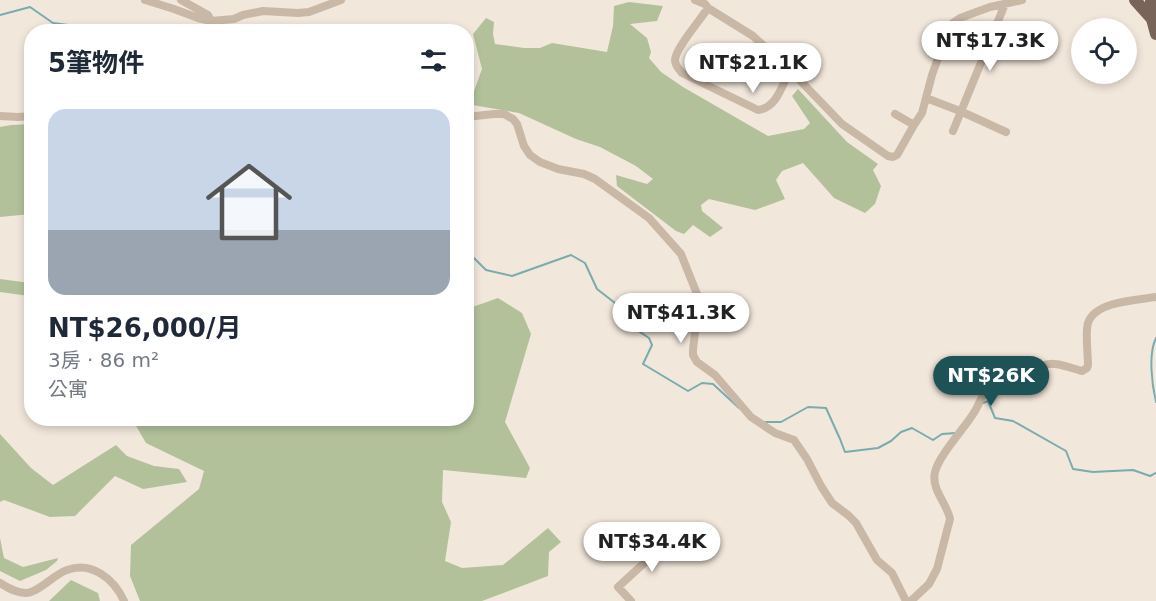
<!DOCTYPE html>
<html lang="zh-TW">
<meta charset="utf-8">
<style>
body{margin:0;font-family:"DejaVu Sans","Noto Sans TC",sans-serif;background:#f6f6f7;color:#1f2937;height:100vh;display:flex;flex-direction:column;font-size:22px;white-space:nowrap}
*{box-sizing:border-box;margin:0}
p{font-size:20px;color:#747a83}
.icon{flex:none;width:33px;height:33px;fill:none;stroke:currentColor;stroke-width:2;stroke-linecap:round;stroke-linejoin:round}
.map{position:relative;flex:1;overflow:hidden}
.details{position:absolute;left:24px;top:24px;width:450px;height:402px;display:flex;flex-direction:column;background:#fff;border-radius:24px;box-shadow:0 3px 9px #0003}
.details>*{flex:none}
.fabs{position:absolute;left:1071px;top:18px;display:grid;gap:12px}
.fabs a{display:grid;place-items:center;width:66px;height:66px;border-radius:50%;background:#fff;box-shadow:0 3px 9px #0003;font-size:30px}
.price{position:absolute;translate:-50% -51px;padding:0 14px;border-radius:21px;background:#fff;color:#222;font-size:20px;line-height:39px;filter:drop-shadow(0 2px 3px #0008)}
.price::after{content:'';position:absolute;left:50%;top:36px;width:18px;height:14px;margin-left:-9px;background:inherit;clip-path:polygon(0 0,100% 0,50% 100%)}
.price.on{background:#1d5257;color:#fff}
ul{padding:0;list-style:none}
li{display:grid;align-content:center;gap:12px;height:318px;padding:0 24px}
li span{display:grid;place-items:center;height:186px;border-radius:18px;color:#555}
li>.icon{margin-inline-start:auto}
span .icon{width:108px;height:108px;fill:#fffc;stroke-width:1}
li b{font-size:26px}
h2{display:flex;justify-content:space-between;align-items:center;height:72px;padding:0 24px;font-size:26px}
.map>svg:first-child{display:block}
</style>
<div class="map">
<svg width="1156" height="601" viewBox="0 0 1156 601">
<rect width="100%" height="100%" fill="#f2e7db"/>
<!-- green -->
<path fill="#b3c19b" d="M629,2L663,6L657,21L630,24L647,38L651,52L649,58L661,72L683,87L768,136L804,129L810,123L792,96L798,89L847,142L878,164L873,170L881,186L875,204L865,213L834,198L803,163L782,171L776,180L785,199L755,210L709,199L701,205L702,211L723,228L710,237L693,225L684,234L676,231L617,186L616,175L647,184L653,179L636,166L600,147L576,139L519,113L467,104L466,88L474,91L482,69L473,34L486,18L494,22L493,34L495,44L524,48H540L552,43L607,52L613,26L614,6Z
M31,124V214L0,217V127L11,125Z
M0,279L30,283L29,296L0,292Z
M498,298L522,313L531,334L505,422L530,468L526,478L443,470L442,502L451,522L445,561L462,568L503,565L548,528L561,542L549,552L548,576L482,601H140L130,576L131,545L199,489L204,471L146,443L132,419L466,418L467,309Z
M0,434L31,468L53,485L116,445L127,456L154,466L179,469L187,482L143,489L115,476L75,516L50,517L4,500L0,502Z
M0,538L4,558L23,567L58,558L57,561L46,570L20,581L0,571Z
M71,580L98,593L100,601H49Z"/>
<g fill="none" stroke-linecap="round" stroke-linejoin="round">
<!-- stream -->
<path stroke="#7aabaf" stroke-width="2" d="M0,15L30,7L53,23L91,28L96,32
M466,250L486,270L512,276L571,255L585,263L597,289L624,310L631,326L649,338L652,345L643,364L688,391L702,383L713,384L739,408
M1156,338C1148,354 1152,385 1156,402
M983,403L988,401L995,418L1013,421L1066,451L1073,469L1093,472L1133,470L1150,476L1156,473
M763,422H781L808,407L826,408L840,439L845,452L878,448L891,441L901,432L912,428L933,440L942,434L956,433"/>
<!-- minor -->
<path stroke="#cab8a7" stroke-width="8" d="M145,0L174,9L198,18L211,21L234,19L243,15L263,11L298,13L309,12L341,0
M181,0L208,15L211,21
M695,0L705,4L708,8L753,36L790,70C782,85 777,108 758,110L682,73C679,69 675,66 675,60C675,49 701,19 708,8
M790,70L842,124L888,156L893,157L897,155L914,125
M926,98L960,111L1006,132
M895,114L914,125L922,113L932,75L950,25L960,18L990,7L1022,0
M0,116L18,117L32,116
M466,117L494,114H504L513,119L517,124L524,146L530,155L540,162L558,169L584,174L595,179L649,218L681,254L697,294L698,308L693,349V355L697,362L715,375L751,417L775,433L794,440L807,459L821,486L832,503L848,515L856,523L877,560L892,573L906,601
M953,131L1005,4
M0,583C8,588 21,596 31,592C43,588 55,574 67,570C92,561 114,579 124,601
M631,601L618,587L665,544
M911,601L929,584L937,569L950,519C947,503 931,490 935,472C939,455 965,428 975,411C980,403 984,389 991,383C998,378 1006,382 1014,381C1025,379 1032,372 1042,366C1053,360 1070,368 1082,371L1087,368L1088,365C1088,353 1085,333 1088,323C1095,301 1138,300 1156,297"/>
<!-- primary -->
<path stroke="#786459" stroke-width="12" d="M1135,0L1152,19
M1151,0L1152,19L1156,34"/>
</g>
</svg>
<div class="fabs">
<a><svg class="icon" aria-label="locate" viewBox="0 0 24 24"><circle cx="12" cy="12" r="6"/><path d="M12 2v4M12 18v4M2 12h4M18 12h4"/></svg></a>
</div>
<b class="price" style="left:990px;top:72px">NT$17.3K</b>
<b class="price" style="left:753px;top:94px">NT$21.1K</b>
<b class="price" style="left:681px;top:344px">NT$41.3K</b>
<b class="price on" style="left:991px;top:407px">NT$26K</b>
<b class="price" style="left:652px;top:573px">NT$34.4K</b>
<section class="details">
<h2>5筆物件<svg class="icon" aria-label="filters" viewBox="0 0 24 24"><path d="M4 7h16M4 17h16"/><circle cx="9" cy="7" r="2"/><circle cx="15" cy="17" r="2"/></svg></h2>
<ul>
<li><span style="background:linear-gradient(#c9d6e8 65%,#9aa5b1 0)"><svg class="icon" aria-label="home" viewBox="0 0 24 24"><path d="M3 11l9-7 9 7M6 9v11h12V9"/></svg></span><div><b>NT$26,000/月</b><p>3房 · 86 m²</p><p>公寓</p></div></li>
</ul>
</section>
</div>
